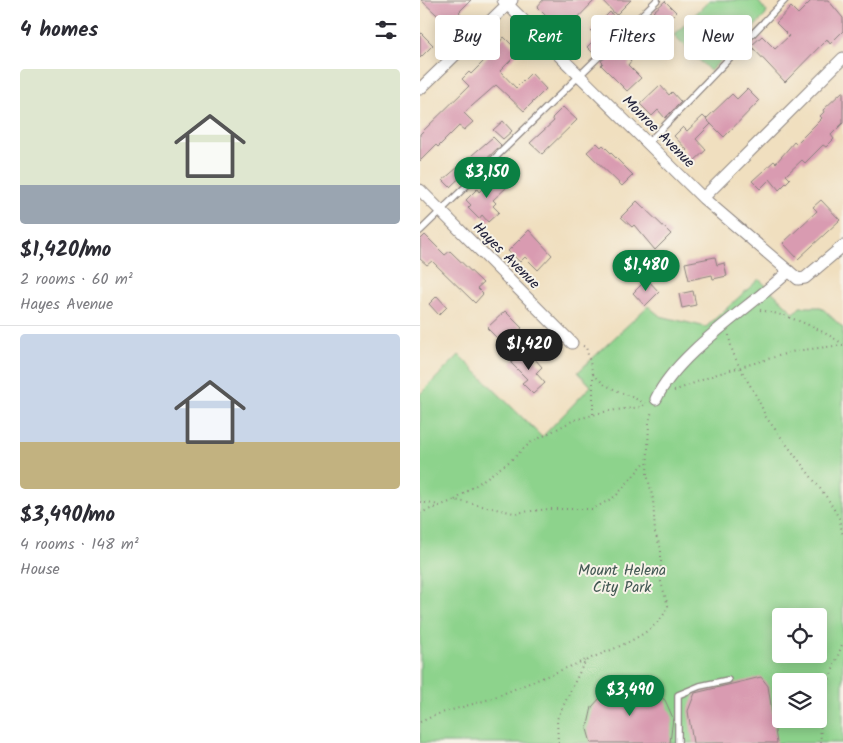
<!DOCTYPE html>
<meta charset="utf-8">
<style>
body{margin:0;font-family:Kalam,sans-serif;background:#f2f2f3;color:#2b2b33;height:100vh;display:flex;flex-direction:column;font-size:19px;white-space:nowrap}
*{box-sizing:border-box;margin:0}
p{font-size:16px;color:#7c7c81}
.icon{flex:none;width:28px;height:28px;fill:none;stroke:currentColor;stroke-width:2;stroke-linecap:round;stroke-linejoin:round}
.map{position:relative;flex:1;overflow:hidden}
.sheet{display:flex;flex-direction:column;background:#fff;width:420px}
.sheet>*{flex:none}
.hud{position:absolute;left:15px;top:15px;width:332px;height:45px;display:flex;gap:10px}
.fabs{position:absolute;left:352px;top:608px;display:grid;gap:10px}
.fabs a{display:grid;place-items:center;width:55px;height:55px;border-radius:5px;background:#fff;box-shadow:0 2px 12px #0003;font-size:25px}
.price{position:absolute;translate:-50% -42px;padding:0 11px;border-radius:18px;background:#0b8043;color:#fff;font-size:16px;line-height:32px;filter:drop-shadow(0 1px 2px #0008)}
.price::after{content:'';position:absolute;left:50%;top:30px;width:15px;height:11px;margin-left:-8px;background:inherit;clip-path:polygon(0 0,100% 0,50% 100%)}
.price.current{background:#222;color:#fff}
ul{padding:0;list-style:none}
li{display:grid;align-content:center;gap:10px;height:265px;padding:0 20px}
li+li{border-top:1px solid #e1e1e2}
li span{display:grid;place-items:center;height:155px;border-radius:5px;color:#555}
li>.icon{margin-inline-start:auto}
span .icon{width:90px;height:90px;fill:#fffc;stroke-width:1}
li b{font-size:21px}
h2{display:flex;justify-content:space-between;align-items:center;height:60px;padding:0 20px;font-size:21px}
.tag{padding:0 18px;border-radius:5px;background:#fff;box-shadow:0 2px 12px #0003;font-size:18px;line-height:45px}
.tag.current{background:#0b8043;color:#fff}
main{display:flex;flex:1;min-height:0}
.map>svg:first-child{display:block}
</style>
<main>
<section class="sheet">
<h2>4 homes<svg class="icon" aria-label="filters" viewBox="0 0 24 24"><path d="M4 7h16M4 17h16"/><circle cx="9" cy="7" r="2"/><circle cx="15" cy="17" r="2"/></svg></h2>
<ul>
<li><span style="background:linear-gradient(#dfe7d0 75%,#9aa5b1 0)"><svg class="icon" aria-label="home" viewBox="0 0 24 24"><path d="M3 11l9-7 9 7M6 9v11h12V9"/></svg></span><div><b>$1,420/mo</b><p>2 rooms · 60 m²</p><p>Hayes Avenue</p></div></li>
<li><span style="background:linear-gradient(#c9d6e8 70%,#c2b280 0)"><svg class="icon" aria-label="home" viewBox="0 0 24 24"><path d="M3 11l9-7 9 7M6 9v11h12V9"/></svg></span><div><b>$3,490/mo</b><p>4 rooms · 148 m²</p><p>House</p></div></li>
</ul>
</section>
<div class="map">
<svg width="423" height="743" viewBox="0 0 423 743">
<rect width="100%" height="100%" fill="#f7f3e8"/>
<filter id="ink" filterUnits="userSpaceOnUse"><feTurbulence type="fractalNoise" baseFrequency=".02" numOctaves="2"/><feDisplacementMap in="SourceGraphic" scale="10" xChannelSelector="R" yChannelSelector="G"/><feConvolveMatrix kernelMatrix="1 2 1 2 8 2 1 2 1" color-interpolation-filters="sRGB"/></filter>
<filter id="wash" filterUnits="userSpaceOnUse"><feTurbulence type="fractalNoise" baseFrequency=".0096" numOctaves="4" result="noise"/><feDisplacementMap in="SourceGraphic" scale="20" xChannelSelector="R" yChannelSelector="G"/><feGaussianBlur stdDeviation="1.12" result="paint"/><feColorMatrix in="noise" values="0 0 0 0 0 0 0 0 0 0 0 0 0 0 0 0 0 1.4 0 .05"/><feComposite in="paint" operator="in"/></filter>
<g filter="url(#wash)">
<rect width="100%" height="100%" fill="#f0dfbf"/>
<!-- green -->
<path fill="#8dd38c" stroke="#587a64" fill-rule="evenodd" d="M290,0H337L347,12L345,16L290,71L254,35Z
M339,279L374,313L380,307H401L423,328V743H0V394L39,355L122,437L171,386L158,372L228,306L240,316L286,327ZM361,616H399V654H361ZM361,681H399V719H361Z"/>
<g id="blocks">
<!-- building -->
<path fill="#d99bb1" d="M1,0H51L39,12L41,14L37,20L30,27Z
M123,0H175L143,33L117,7Z
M182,0H211L196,15Z
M392,0H408L423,18V31L410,44L407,39L365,82L331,46L342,36L355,49L369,36L356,23L371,7L378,14Z
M245,1L256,12L244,24L233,12Z
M190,12L198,21L179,39L184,45L174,54L167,47L177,37L171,31Z
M0,32L13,45L0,58Z
M84,37L99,52L80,71L96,88L111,73L126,89L104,111L76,85L44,113L53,122L44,130L39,126L18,147L16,145L0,161V134L49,86L42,79L49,72L51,74L65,60L71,53L66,49L74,42L77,45Z
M198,48L211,61L208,65L221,78L207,91L181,65L183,63L181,61Z
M240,85L249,95L252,92L261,102L245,118L238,110L232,116L220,104Z
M327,89L339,101L304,137L286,119L312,94L317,99Z
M423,91V123L411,135L414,139L406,147L403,145L385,163L382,160L366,175L370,179L359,190L350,179L340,189L332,181L354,161L356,163L374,142L376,144L402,118L400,116L404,112L403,110Z
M143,107L157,120L122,154L110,143L134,121L132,118Z
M283,116L291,124L276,139L286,150L273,162L264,153L267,150L254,136L263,127L267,131Z
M83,121L92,131L83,139L73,130Z
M73,137L81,145L54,171L51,167L30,187L23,180Z
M177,143L181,147L183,145L213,175L202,186L167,152Z
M77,175L88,186L73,200L76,203L73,206L79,212L68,222L62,215L59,219L48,208L51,205L46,200L57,189L59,192Z
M401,200L420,220L378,259L363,243L397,211L393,207Z
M217,201L251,234L235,250L214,225L212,227L201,217Z
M109,230L132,255L118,270L105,257L100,262L88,251Z
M5,235L25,255L30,251L63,283L57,288L63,294L55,303L12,261L7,265L0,259V240Z
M295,257L297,265L304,263L307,276L293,279L292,275L269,280L265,263Z
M227,279L239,292L225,306L213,293Z
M273,291L276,305L262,308L259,294Z
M17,296L27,307L19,315L9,304Z
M85,311L102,328L87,343L79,336L77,338L67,328Z
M106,349L122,367L116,373L125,383L113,394L102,383L107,379L91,363Z
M341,677L348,686L357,743H273L268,711L275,693Z
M203,684L226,686L245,700L253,718L250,743H171L167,729L172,707L188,689Z"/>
</g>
</g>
<g filter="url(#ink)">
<use href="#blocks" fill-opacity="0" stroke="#89807d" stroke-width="1"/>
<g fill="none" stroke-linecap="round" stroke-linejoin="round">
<defs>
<path id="lane" d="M228,143L365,0
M0,231L237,0
M258,743V695L280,686L308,680"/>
<path id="street" d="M83,0L283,198L378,279L385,278L423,246
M0,89L92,0
M0,190L152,343
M283,198L423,58
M236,399C258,352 330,308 369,271"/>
</defs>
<!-- lane casing -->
<use href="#lane" stroke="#89807d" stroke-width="8"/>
<!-- street casing -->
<use href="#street" stroke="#89807d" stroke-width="13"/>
<!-- path -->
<path stroke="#89807d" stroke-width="2" stroke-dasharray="1 4" stroke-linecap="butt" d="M340,310C371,316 397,327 423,344
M309,335C312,365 336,388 345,416L408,499L419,518L423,536
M163,346L166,347L173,374V415
M173,374L185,385L225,403
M254,391L297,374L375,351L423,345
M35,500L90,461L110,443L154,420L188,411L221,407L225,404
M0,502L20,505
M0,513L35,500L94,513L129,509H173L196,496L226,461
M0,722L18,714L70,699L166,660
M138,743L137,719L163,665L169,659C195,648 238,634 248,606L241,582V549L235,533L233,499L227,474L229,422L232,411
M401,743C398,704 410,678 423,642"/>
<!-- lane -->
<use href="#lane" stroke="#fff" stroke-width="5.5"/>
<!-- street -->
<use href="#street" stroke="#fff" stroke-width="11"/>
</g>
</g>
<g text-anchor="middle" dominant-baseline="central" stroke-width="4" stroke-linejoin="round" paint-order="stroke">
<!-- street labels -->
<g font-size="15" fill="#22223b" stroke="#f7f3e8">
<text transform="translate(238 132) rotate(45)">Monroe Avenue</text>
<text transform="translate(86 256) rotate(45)">Hayes Avenue</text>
</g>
<!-- park labels -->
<g font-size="15" fill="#425753" stroke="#f7f3e8">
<text x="202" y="571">Mount Helena<tspan x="202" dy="17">City Park</tspan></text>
</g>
</g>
</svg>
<div class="fabs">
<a><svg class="icon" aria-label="locate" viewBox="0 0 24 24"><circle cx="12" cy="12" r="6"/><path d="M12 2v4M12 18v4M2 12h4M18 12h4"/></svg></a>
<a><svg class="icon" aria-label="layers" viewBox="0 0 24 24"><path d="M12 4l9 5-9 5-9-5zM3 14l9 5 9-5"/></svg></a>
</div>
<b class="price" style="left:67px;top:199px">$3,150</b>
<b class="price" style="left:226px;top:292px">$1,480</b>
<b class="price current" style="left:109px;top:371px">$1,420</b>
<b class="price" style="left:210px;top:717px">$3,490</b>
<div class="hud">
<a class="tag">Buy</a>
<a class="tag current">Rent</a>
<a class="tag">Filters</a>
<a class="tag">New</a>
</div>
</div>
</main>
